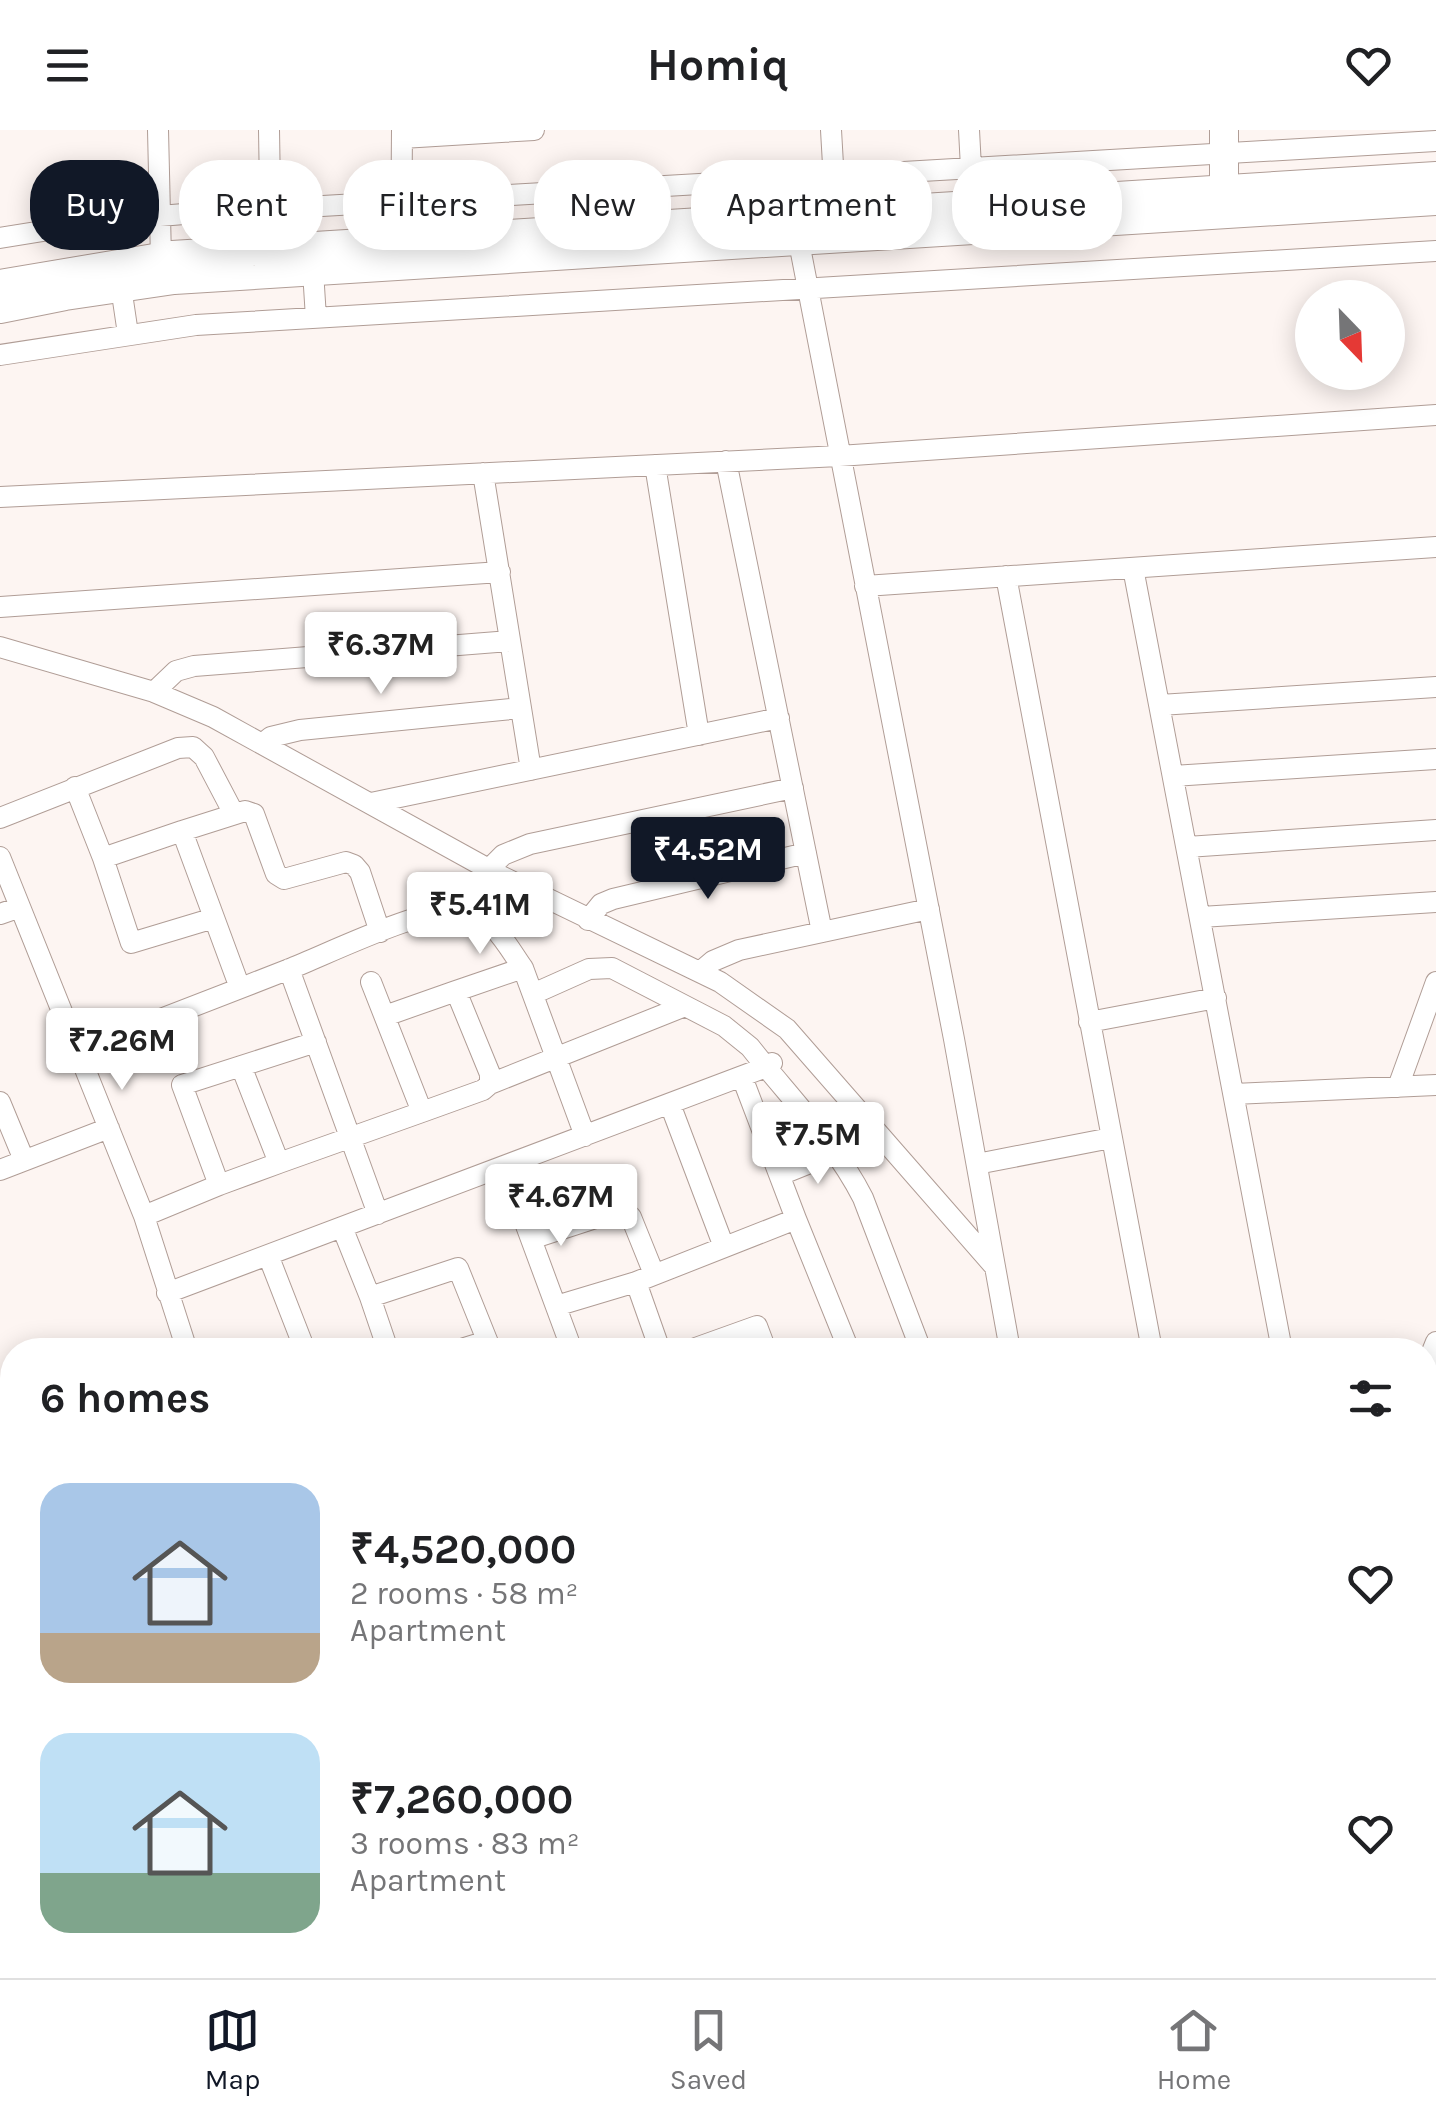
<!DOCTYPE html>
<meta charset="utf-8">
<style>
body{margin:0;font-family:Karla,sans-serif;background:#f6f6f6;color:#202124;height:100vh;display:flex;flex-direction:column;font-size:38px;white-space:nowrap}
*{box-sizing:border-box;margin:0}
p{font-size:32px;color:#757577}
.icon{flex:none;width:55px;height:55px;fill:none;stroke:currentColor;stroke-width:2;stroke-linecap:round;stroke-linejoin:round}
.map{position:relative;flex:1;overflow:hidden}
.side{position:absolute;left:0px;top:1208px;width:1438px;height:642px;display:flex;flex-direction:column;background:#fff;border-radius:40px 40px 0 0;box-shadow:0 5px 25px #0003}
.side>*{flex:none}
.hud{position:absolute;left:30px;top:30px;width:1378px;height:90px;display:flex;gap:20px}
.needle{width:65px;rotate:157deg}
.buttons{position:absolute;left:1295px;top:150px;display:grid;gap:20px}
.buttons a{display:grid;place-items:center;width:110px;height:110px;border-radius:50%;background:#fff;box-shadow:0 5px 25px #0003;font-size:50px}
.price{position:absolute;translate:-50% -85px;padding:0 22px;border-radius:10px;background:#fff;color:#222;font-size:32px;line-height:65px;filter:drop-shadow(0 2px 5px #0008)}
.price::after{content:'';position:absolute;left:50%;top:60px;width:30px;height:22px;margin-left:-15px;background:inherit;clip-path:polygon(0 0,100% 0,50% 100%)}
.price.on{background:#111827;color:#fff}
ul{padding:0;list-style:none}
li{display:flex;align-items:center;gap:30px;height:250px;padding:0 40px}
li span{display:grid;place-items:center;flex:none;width:280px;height:200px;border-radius:30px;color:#555}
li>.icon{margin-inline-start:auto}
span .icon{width:120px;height:120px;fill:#fffc;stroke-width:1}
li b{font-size:42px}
h2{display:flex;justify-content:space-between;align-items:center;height:120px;padding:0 40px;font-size:42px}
.tag{padding:0 35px;border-radius:40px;background:#fff;box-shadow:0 5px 25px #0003;font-size:35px;line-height:90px}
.tag.on{background:#111827;color:#fff}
header{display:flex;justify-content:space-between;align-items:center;height:130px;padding:0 40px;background:#fff;font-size:45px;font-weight:700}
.tab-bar{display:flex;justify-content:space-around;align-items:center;height:140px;border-top:2px solid #e0e0e0;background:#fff;font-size:28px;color:#757577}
.tab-bar a{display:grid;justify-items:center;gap:5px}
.tab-bar .on{color:#111827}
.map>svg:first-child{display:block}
</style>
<header><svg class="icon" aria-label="menu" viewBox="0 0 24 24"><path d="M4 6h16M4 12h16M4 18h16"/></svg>Homiq<svg class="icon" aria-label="heart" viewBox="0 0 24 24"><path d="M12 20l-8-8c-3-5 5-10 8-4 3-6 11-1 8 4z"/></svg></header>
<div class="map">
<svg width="1436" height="1848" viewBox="0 0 1436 1848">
<rect width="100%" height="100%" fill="#fdf5f2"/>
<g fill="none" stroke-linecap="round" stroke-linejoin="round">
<defs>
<path id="lane" d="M1170,1838L1174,1848
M1239,1848L1243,1838"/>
<path id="street" d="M158,0L161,128
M269,0L271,121
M831,0L836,87
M969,0L973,76
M402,8L534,0
M796,97L954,909L1010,1220
M0,108L111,90L184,84L1436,11
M401,124L402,0
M313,141L316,188
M121,157L128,204
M0,225L196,195L1436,121
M726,331L822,802
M655,335L699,605
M483,343L531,640
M0,367L839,326L1436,285
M1133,438L1282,1220
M1006,446L1152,1220
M865,456L1436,417
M0,477L500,442
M0,517L154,562L213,587L501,746L720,852L787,899L995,1137
M154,562L176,541L194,536L510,511
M1160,575L1436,557
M262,614L271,607L300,600L521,578
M1173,646L1436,629
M75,657L103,728
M371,673L779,588
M0,688L178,618L193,617L204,627L234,684
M182,701L245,681L254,684L276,744L284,749L346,732L354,735L360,742L380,802
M1187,717L1436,700
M0,727L144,1086L187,1220
M489,739L503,725L530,714L793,658
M0,784L20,777
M481,786L501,746
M1201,787L1436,772
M214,788L131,813L103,728L182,701L240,858
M588,790L601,774L613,769L806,723
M289,839L378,1084
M700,842L713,831L739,820L929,779
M371,852L422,982L483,960L490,954V944L456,861L523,838L585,1006
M533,864L589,839L612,838L724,896L750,917L766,937L772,933
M385,886L456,861
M1089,892L1216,868
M78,921C150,893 221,866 292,838C330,823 429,774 465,781C493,786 508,817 523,838
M742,947L796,1089
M490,954L685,876
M1398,957L1436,852
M1234,964L1436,955
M0,972L24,1030
M670,974L724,1117
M279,1033L422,982
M977,1034L1111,1008
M504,1036L572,1220
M0,1040L109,998
M780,1045L837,1022
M219,1055L279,1033L241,936
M144,1086L219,1055L182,955L316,912
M342,1097L370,1167
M531,1109L623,1079L631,1087L654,1144
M268,1125L305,1220
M167,1163L766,937C801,979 838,1019 863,1068L921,1220
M556,1176L636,1152
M388,1220L370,1167L458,1138L491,1220
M458,1220L487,1211
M660,1220L636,1152L796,1089L849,1220
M690,1220L757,1196L766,1220
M1425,1239L1436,1212
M0,1426L12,1460
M0,1526L12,1521
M1425,1588L1436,1616
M0,1628L12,1624
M0,1734L12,1730
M1425,1770L1436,1774
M0,1834L12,1830
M267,1838L271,1848
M592,1838L596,1848
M702,1838L706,1848
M1417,1838L1436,1846
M1006,1847L1031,1838
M797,1848L827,1838
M1300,1848L1305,1838"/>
<path id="secondary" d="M1224,60V0
M1425,1461L1436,1457
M1425,1484L1436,1480
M1087,1838L1090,1848
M371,1848L400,1838
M434,1848L462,1838"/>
<path id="primary" d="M0,155L172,126L1436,47
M0,178L65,165L174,149L1436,70"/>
</defs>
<!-- lane casing -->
<use href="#lane" stroke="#b09d96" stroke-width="12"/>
<!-- street casing -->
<use href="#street" stroke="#b09d96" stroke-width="22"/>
<!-- secondary casing -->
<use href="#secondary" stroke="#b09d96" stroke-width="30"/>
<!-- primary casing -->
<use href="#primary" stroke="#b09d96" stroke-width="32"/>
<!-- lane -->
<use href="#lane" stroke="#fff" stroke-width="10"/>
<!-- street -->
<use href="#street" stroke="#fff" stroke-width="20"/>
<!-- secondary -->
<use href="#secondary" stroke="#fff" stroke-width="28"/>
<!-- primary -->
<use href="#primary" stroke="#fff" stroke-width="30"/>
</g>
</svg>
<div class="buttons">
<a><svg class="needle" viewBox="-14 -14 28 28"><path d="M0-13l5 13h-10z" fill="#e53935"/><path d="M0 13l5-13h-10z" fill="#757577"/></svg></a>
</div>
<b class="price" style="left:381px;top:567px">₹6.37M</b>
<b class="price on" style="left:708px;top:772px">₹4.52M</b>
<b class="price" style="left:480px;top:827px">₹5.41M</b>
<b class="price" style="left:122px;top:963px">₹7.26M</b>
<b class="price" style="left:818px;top:1057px">₹7.5M</b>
<b class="price" style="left:561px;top:1119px">₹4.67M</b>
<div class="hud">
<a class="tag on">Buy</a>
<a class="tag">Rent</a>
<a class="tag">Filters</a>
<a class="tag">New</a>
<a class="tag">Apartment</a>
<a class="tag">House</a>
</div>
<section class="side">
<h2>6 homes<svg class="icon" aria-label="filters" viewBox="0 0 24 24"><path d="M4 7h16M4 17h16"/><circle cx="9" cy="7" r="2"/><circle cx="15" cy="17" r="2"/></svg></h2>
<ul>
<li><span style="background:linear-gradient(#a9c7e8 75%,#b9a48a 0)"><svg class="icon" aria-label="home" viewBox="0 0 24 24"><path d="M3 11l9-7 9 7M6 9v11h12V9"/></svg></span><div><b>₹4,520,000</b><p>2 rooms · 58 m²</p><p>Apartment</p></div><svg class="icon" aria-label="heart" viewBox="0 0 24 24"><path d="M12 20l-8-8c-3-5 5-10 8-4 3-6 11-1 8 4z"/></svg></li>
<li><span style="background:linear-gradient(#bfe0f5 70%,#7fa58c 0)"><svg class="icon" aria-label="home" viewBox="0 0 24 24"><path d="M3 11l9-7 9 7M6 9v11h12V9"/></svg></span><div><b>₹7,260,000</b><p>3 rooms · 83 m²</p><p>Apartment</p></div><svg class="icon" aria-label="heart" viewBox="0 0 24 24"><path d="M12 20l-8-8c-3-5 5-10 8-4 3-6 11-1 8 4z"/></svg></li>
</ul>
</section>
</div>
<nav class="tab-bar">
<a class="on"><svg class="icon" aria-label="map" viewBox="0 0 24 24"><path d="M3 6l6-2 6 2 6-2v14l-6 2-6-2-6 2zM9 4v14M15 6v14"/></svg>Map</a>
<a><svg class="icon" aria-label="saved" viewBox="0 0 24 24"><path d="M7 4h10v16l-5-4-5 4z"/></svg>Saved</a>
<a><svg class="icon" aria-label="home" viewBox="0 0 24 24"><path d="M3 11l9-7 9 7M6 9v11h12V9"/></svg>Home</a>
</nav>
